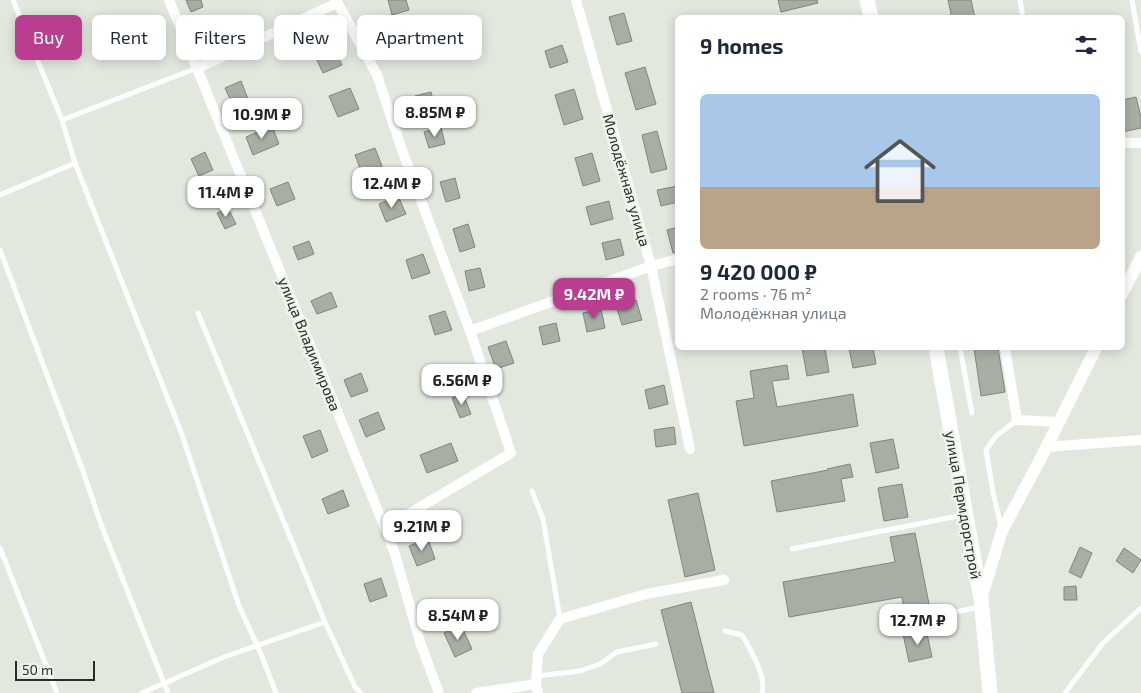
<!DOCTYPE html>
<meta charset="utf-8">
<style>
body{margin:0;font-family:"Exo 2",sans-serif;background:#f6f6f7;color:#1f2937;height:100vh;display:flex;flex-direction:column;font-size:19px;white-space:nowrap}
*{box-sizing:border-box;margin:0}
p{font-size:16px;color:#747a83}
.icon{flex:none;width:28px;height:28px;fill:none;stroke:currentColor;stroke-width:2;stroke-linecap:round;stroke-linejoin:round}
.map{position:relative;flex:1;overflow:hidden}
.details{position:absolute;left:675px;top:15px;width:450px;height:335px;display:flex;flex-direction:column;background:#fff;border-radius:8px;box-shadow:0 2px 12px #0003}
.details>*{flex:none}
.guide{position:absolute;left:15px;top:15px;width:475px;height:45px;display:flex;gap:10px}
.scale{position:absolute;left:15px;bottom:12px;width:80px;box-sizing:border-box;padding-left:5px;border:2px solid #292c28;border-top:0;font-size:14px;line-height:18px;white-space:nowrap;color:#292c28;-webkit-text-stroke:4px #eff5ec;paint-order:stroke}
.price{position:absolute;translate:-50% -42px;padding:0 11px;border-radius:10px;background:#fff;color:#222;font-size:16px;line-height:32px;filter:drop-shadow(0 1px 2px #0008)}
.price::after{content:'';position:absolute;left:50%;top:30px;width:15px;height:11px;margin-left:-8px;background:inherit;clip-path:polygon(0 0,100% 0,50% 100%)}
.price.active{background:#b93e90;color:#fff}
ul{padding:0;list-style:none}
li{display:grid;align-content:center;gap:10px;height:265px;padding:0 25px}
li+li{border-top:1px solid #e0e1e3}
li span{display:grid;place-items:center;height:155px;border-radius:8px;color:#555}
li>.icon{margin-inline-start:auto}
span .icon{width:90px;height:90px;fill:#fffc;stroke-width:1}
li b{font-size:21px}
h2{display:flex;justify-content:space-between;align-items:center;height:60px;padding:0 25px;font-size:21px}
.chip{padding:0 18px;border-radius:8px;background:#fff;box-shadow:0 2px 12px #0003;font-size:18px;line-height:45px}
.chip.active{background:#b93e90;color:#fff}
.map>svg:first-child{display:block}
</style>
<div class="map">
<svg width="1141" height="693" viewBox="0 0 1141 693">
<rect width="100%" height="100%" fill="#e2e8de"/>
<!-- building -->
<path fill="#a9aea5" stroke="#80857d" d="M186,0H201L203,7L191,12Z
M388,0H406L409,10L392,15Z
M778,0H817L818,3L781,12Z
M948,0H971L975,18H952Z
M624,13L632,41L617,45L609,17Z
M148,19L156,37L140,44L133,25Z
M419,32L424,52L405,57L400,37Z
M562,45L568,62L550,68L545,51Z
M333,46L342,65L323,73L314,54Z
M645,67L656,104L636,110L625,73Z
M241,81L248,99L233,105L225,88Z
M350,88L359,109L338,117L329,96Z
M574,89L583,119L564,125L555,95Z
M431,92L435,109L420,113L415,96Z
M1136,97L1141,117V128L1122,132V100Z
M272,126L279,144L253,155L246,137Z
M441,127L445,144L429,148L424,132Z
M657,131L667,169L651,173L642,135Z
M375,148L382,166L362,174L355,155Z
M205,152L213,170L199,176L191,159Z
M592,153L600,181L583,186L575,158Z
M455,178L460,198L446,202L440,182Z
M288,182L295,199L277,206L270,189Z
M678,186V202L661,206L657,190Z
M398,196L406,214L386,222L379,204Z
M609,201L613,219L591,225L586,207Z
M228,208L236,224L225,229L217,213Z
M468,224L475,247L460,252L453,229Z
M678,227V252L673,253L667,230Z
M620,239L624,255L606,260L602,243Z
M309,241L314,254L298,260L293,247Z
M423,254L430,273L412,279L406,260Z
M480,268L485,287L469,291L465,271Z
M331,292L337,307L317,314L311,301Z
M636,300L642,320L622,325L616,305Z
M601,309L605,328L587,332L583,313Z
M445,311L452,330L435,335L429,316Z
M556,323L560,341L543,345L539,327Z
M506,341L514,363L496,369L488,347Z
M802,348H825L829,372L807,376Z
M849,348H873L876,364L853,368Z
M974,348H998L1005,392L981,396Z
M787,365L789,379L772,381L777,407L853,394L858,426L744,446L736,401L754,398L750,371Z
M361,373L368,391L351,397L344,380Z
M664,385L668,404L649,409L645,390Z
M463,394L471,414L460,418L452,398Z
M378,412L385,429L366,437L359,420Z
M674,427L676,444L656,447L654,430Z
M320,430L328,451L312,458L303,436Z
M893,439L899,468L876,473L870,443Z
M451,443L458,461L427,473L420,455Z
M850,464L853,477L841,479L845,501L777,512L771,481L828,470L827,469Z
M902,484L908,517L884,521L878,488Z
M343,490L349,506L328,514L322,499Z
M698,493L715,570L685,577L668,500Z
M915,533L929,604L904,609L902,597L789,617L783,582L895,562L890,537Z
M428,539L435,559L417,566L409,546Z
M1080,547L1092,553L1081,578L1069,572Z
M1124,548L1141,560L1133,573L1116,561Z
M381,578L387,596L370,602L364,584Z
M1076,586L1077,600H1064V587Z
M691,602L714,693H682L661,610Z
M461,625L472,649L455,657L444,633Z
M926,629L932,657L909,662L903,634Z"/>
<g fill="none" stroke-linecap="round" stroke-linejoin="round">
<!-- service -->
<path stroke="#fff" stroke-width="5" d="M13,0L62,120L75,163L181,432L239,606L261,654L276,693
M1020,0L1023,18
M1132,0L1141,52
M62,120L197,68
M0,195L75,163
M0,250L83,471L102,527L168,693
M198,313L325,622L355,687L361,693
M960,348L972,413
M532,491L543,519L560,619
M1001,527L993,492L986,450L996,436L1017,420
M0,548L57,693
M792,549L963,515
M896,625L979,607
M725,631L742,635C750,649 767,677 762,693
M537,676L580,671L600,664L617,652L656,644
M142,693L224,657L325,622
M1065,693L1103,643L1141,608"/>
<!-- minor -->
<path stroke="#fff" stroke-width="10" d="M169,0L385,528L395,554L420,642L439,693
M336,0L377,75L402,150L470,331L511,453L385,528
M576,0L651,266L690,449
M198,68L337,3
M1122,143H1141
M470,331L651,266L678,259
M1005,348L1017,420L1059,422
M1045,447L1141,440
M476,693L536,684
M538,693L536,684L538,654L560,619L646,594L724,580"/>
<!-- tertiary -->
<path stroke="#fff" stroke-width="12" d="M1122,294L1141,257
M981,599L1002,531L1042,456L1096,348"/>
<!-- primary -->
<path stroke="#fff" stroke-width="15" d="M867,0L871,18
M936,348L981,599L990,693"/>
</g>
<g text-anchor="middle" dominant-baseline="central" stroke-width="5" stroke-linejoin="round" paint-order="stroke">
<!-- street labels -->
<g font-size="15" fill="#292c28" stroke="#eff5ec">
<text transform="translate(627 180) rotate(74)">Молодёжная улица</text>
<text transform="translate(310 344) rotate(68)">улица Владимирова</text>
<text transform="translate(964 505) rotate(80)">улица Пермдорстрой</text>
</g>
</g>
</svg>
<div class="scale">50 m</div>
<b class="price" style="left:435px;top:138px">8.85M ₽</b>
<b class="price" style="left:262px;top:140px">10.9M ₽</b>
<b class="price" style="left:392px;top:209px">12.4M ₽</b>
<b class="price" style="left:226px;top:218px">11.4M ₽</b>
<b class="price active" style="left:594px;top:320px">9.42M ₽</b>
<b class="price" style="left:462px;top:406px">6.56M ₽</b>
<b class="price" style="left:422px;top:552px">9.21M ₽</b>
<b class="price" style="left:458px;top:641px">8.54M ₽</b>
<b class="price" style="left:918px;top:646px">12.7M ₽</b>
<div class="guide">
<a class="chip active">Buy</a>
<a class="chip">Rent</a>
<a class="chip">Filters</a>
<a class="chip">New</a>
<a class="chip">Apartment</a>
</div>
<section class="details">
<h2>9 homes<svg class="icon" aria-label="filters" viewBox="0 0 24 24"><path d="M4 7h16M4 17h16"/><circle cx="9" cy="7" r="2"/><circle cx="15" cy="17" r="2"/></svg></h2>
<ul>
<li><span style="background:linear-gradient(#a9c7e8 60%,#b9a48a 0)"><svg class="icon" aria-label="home" viewBox="0 0 24 24"><path d="M3 11l9-7 9 7M6 9v11h12V9"/></svg></span><div><b>9 420 000 ₽</b><p>2 rooms · 76 m²</p><p>Молодёжная улица</p></div></li>
</ul>
</section>
</div>
